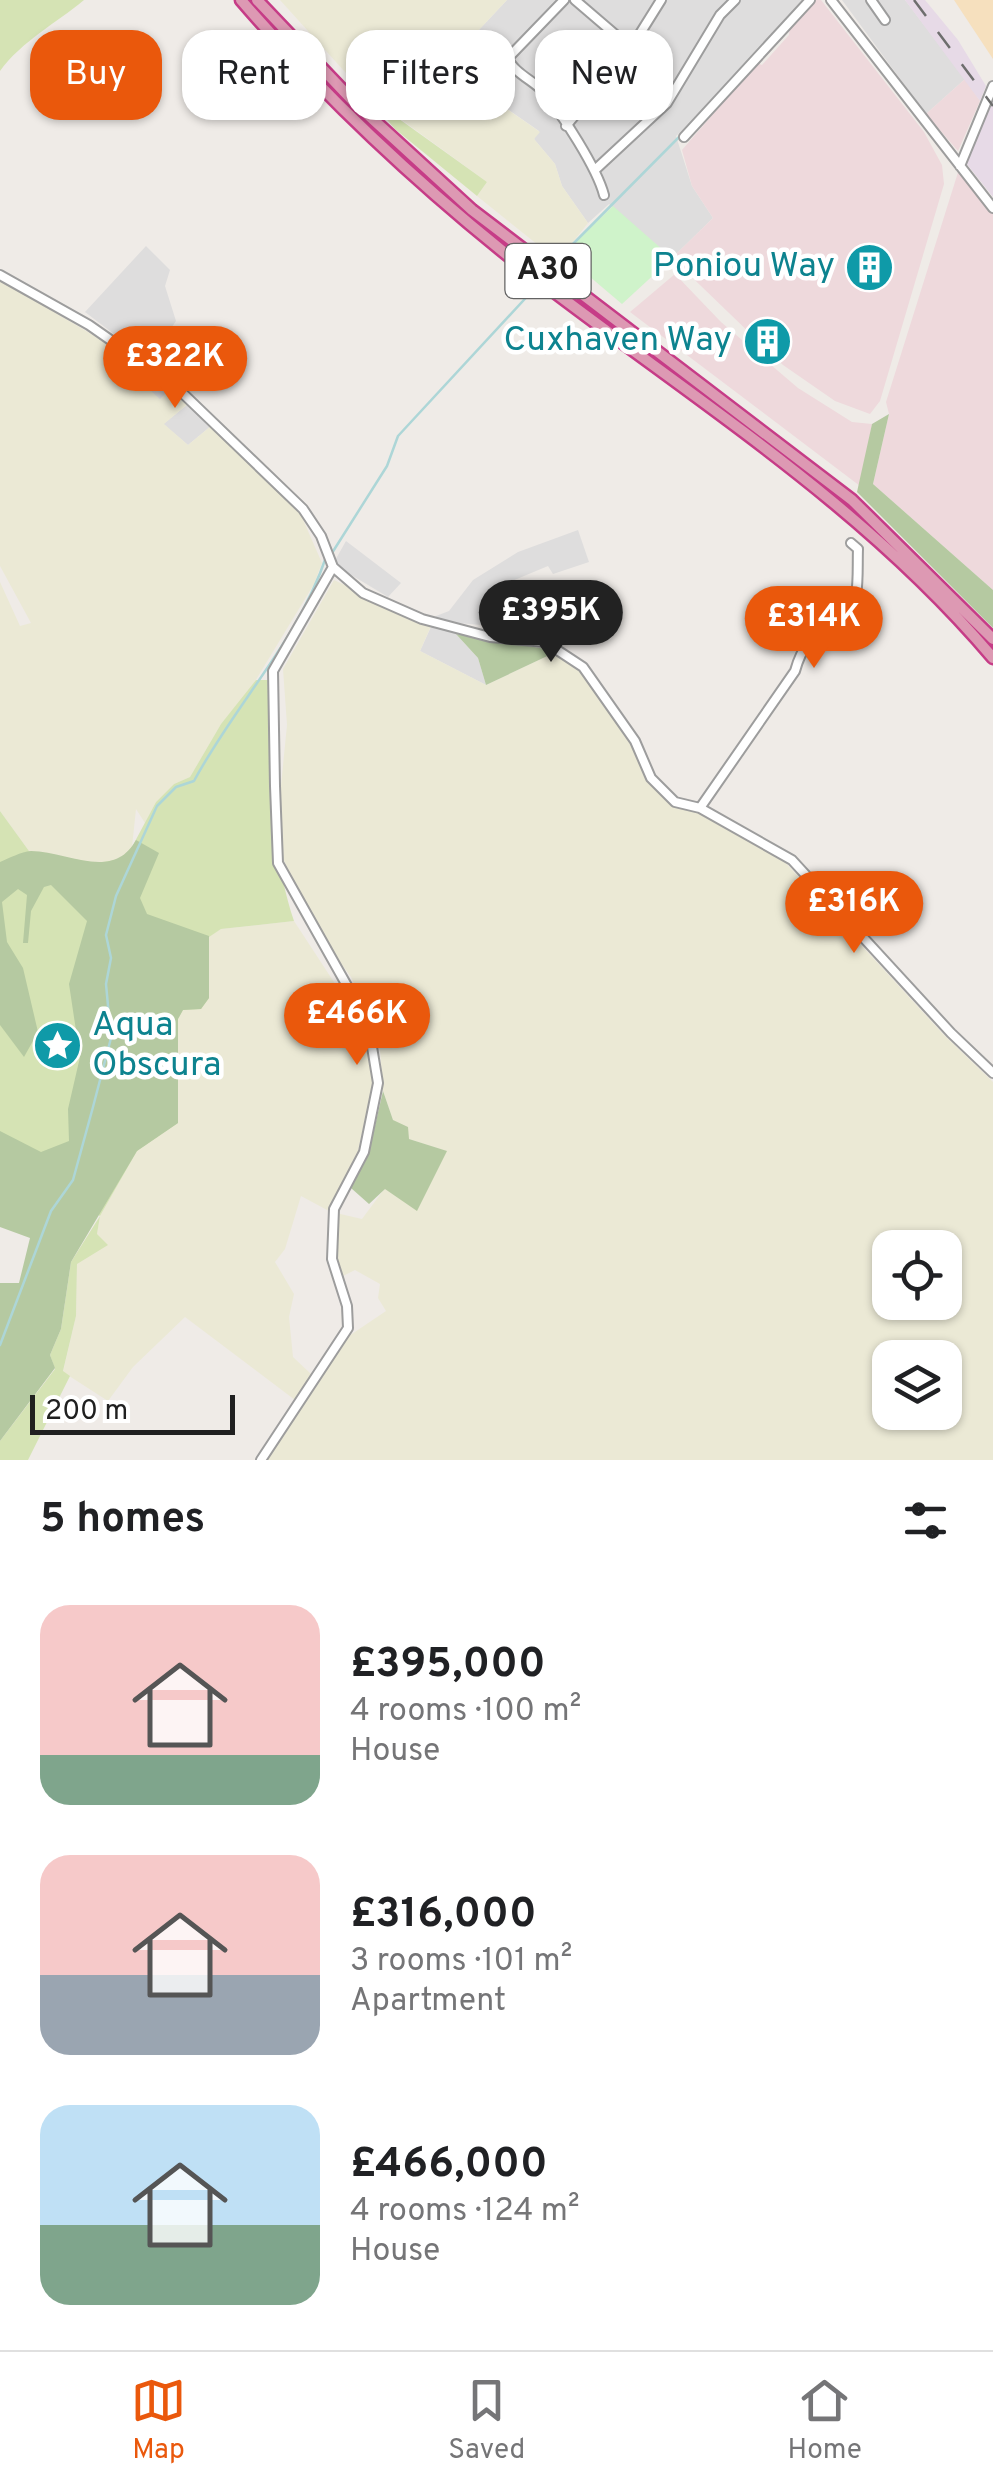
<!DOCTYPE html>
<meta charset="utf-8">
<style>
body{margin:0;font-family:Overpass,sans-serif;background:#f6f6f6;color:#202124;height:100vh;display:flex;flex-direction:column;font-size:38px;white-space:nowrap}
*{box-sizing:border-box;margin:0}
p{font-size:32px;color:#757577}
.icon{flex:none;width:55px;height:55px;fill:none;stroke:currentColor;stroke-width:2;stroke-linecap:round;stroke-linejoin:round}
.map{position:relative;height:1460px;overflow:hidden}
.sheet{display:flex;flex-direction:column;background:#fff;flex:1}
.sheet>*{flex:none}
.banner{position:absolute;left:30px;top:30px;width:935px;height:90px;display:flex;gap:20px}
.tools{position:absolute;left:872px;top:1230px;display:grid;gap:20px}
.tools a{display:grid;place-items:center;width:90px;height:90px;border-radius:20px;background:#fff;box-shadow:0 2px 8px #0004;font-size:50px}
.scale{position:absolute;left:30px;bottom:25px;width:205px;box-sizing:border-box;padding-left:10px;border:5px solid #202020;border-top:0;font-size:28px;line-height:35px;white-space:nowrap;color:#202020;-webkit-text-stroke:8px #fff;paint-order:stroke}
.price{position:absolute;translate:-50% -85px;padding:0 22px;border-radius:35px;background:#ea580c;color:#fff;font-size:32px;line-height:65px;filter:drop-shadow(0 2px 5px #0008)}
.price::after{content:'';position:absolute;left:50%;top:60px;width:30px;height:22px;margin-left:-15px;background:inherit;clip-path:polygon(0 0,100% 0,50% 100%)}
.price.current{background:#222;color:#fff}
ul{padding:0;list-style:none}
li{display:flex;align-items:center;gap:30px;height:250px;padding:0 40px}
li span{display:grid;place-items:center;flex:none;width:280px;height:200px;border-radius:30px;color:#555}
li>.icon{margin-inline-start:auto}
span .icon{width:120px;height:120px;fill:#fffc;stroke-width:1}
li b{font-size:42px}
h2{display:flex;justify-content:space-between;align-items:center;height:120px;padding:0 40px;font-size:42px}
.pill{padding:0 35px;border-radius:30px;background:#fff;box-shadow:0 2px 8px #0004;font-size:35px;line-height:90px}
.pill.current{background:#ea580c;color:#fff}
.tabs{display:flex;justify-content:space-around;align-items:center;height:140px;border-top:2px solid #e0e0e0;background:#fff;font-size:28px;color:#757577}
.tabs a{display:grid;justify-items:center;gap:5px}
.tabs .current{color:#ea580c}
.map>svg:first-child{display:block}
</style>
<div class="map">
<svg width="993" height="1460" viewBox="0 0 993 1460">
<rect width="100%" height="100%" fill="#efebe7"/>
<!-- residential -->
<path fill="#dedddd" d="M507,0H803L718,98L676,136L692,186L713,218L672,258L609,204L588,223L562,186L555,164L534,139L539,131L445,66Z
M842,0H905L965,79L926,114Z
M146,246L170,270L165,286L176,321L145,366L170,389L160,400L137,378L125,390L107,375L131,347L85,312Z
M188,404L211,426L188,445L163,424Z
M578,530L589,562L553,574L548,566L512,581L494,626L457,623L456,634L478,658L486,685L420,651L436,616L449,611L473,580L518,552Z
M346,541L401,583L388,597L333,564Z"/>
<!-- commercial -->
<path fill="#eed9dc" d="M813,0H821L924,132L942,165L944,184L880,401L870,414L835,401L783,365L672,258L713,218L692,186L682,150L757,63L762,65L789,35L790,25Z
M965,79L980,101L958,151L926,114Z
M960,166L993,208V590L873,484L889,414L886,402Z
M675,274L721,322L798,388L852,422L872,424L860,486L630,312Z"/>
<!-- industrial -->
<path fill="#e7dae7" d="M905,0H925L958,40L986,86L980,101Z
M993,93V197L966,163Z"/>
<!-- farmland -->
<path fill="#ebe9d5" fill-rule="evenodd" d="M280,0H507L445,66L540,132L534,139L555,164L562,186L588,223L558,261L477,196L487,182L395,115L397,96L364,93Z
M0,280L125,354L108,375L124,390L136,378L160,399L170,389L188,404L164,424L188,445L211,426L301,515L322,563L314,584L248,693L221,724L190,777L174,784L156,802L145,823L136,809L132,847L120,859L97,863L29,851L0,811V582L20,626L31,623L0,566Z
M334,580L431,626L420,651L486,685L558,651L584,671L673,804L699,812L783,860L943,1034L993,1082V1460H264L343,1340L386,1311L378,1298L380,1284L355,1270L343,1276L335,1259L336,1213L362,1219L385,1188L446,1151L409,1139L393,1120L383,1091L379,1036L351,977L331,950L282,857L280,796L287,725L283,669ZM890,1248H945V1302H890ZM890,1358H945V1412H890Z
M294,921L362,1025L373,1082L358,1151L329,1211L301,1196L285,1249L275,1262L294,1294L289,1317L293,1357L311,1374L295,1400L185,1317L133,1367L108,1401L63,1372L76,1316L77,1264L97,1234L100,1216L137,1151L178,1123V1019L183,1010L193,1009L209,936L221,929Z"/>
<!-- grass -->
<path fill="#d5e3b4" d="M0,0H84C55,24 22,41 0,71Z
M364,93L397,96L395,116L487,182L477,196L395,129Z
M256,680H270C271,762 268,842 294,921L221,929L209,937V998L201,1009L183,1010L178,1019V1123L137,1151L100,1216L97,1234L108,1245L77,1264L76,1316L63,1371L70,1376L28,1460H0V1441L55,1369L50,1355L61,1329L71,1262L100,1216L0,1154V811L29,851L97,863L120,859L132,847L156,802L174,784L190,777L221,724Z"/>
<!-- forest -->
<path fill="#b5c9a1" d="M889,414L873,484L993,590V628L857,492L872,424Z
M456,634L558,651L486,685L478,658Z
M136,840L159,853L140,898L147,914L209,936V998L201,1009L183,1010L178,1019V1123L137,1151L71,1262L61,1329L50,1355L55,1368L0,1441V1283H19L30,1238L0,1227V1131L41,1152L69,1141L68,1109L80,1057L69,984L87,921L51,885L44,887L31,911L28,943H23L27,895L18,889L2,902L7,942L23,968L38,1032L24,1057L0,1025V862C9,858 21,852 31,851C67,851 113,882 136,840Z
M383,1091L393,1120L408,1127L409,1139L447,1151L417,1211L385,1189L369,1204L351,1188L368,1156Z"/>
<!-- sand -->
<path fill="#f6e0be" d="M954,0H993V59Z"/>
<!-- park -->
<path fill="#cff3ca" d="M613,206L672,258L622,304L563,254Z"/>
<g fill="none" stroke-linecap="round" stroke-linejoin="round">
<!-- stream -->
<path stroke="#add6d7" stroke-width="2.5" d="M778,29L800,6
M563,254L685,131
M332,553L387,466L398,436L534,289
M0,1345L51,1211L73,1180L93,1107L111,1038L106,984L111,958L106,935L116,896L157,806L176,787L194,781C234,706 299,639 326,557"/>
<defs>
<path id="minor" d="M564,0L508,58C513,72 532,80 543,91C562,114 597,168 604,195
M575,0L631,48
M831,0L993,208
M871,0L885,20
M566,126L631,48L661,0
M684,137L810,0
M960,166L993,86
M597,168L667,103L720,15L735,0
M0,275L89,325L172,383L303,509L321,536L333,567L363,593L422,619L490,637L545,642L583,667L635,741L651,778L675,802L700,808L792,860L951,1033L993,1073
M700,808L795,671C808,625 822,649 843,626C861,606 857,573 858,549L851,543
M261,1460L348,1328L347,1306L332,1259L334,1209L364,1152L378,1083L368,1023L278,863L275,786L273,671L333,567"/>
<path id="highway" d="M241,0C335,109 443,207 557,294C709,409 869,511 993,658
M257,0L354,102L472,210L852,500L993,639"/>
</defs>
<!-- minor casing -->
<use href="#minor" stroke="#9d9d9d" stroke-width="12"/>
<!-- highway casing -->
<use href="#highway" stroke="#c63c87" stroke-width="15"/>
<!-- minor -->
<use href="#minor" stroke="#fff" stroke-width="8"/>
<!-- highway -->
<use href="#highway" stroke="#dd99b3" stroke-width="10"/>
<!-- rail -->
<path stroke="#6e6e6e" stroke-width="2.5" stroke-dasharray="20 20" stroke-linecap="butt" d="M914,0L993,106"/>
</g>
<!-- icons -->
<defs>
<symbol id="building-disc" viewBox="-11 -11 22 22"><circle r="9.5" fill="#0f9aa8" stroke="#fff"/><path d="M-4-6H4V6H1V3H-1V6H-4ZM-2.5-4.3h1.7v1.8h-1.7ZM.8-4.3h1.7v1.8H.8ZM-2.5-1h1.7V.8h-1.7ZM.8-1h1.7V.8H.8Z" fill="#fff"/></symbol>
<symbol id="sight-disc" viewBox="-11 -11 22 22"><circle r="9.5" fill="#0f9aa8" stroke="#fff"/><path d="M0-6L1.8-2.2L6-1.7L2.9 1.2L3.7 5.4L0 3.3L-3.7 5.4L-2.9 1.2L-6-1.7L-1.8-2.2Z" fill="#fff"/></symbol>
</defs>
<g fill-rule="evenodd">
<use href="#building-disc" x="842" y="240" width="55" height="55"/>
<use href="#building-disc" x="740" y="314" width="55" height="55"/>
<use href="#sight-disc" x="30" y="1018" width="55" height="55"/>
</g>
<g text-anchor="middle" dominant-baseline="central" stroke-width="9" stroke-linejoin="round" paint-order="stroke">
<!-- shield labels -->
<rect fill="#fff" stroke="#636363" stroke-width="2.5" x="505.5" y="244" width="85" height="54" rx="8"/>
<g font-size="32" font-weight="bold" fill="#202020">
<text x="548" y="271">A30</text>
</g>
<!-- culture labels -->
<g font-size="35" fill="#0d838f" stroke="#fff" text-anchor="end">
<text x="835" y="267">Poniou Way</text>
<text x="732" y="341">Cuxhaven Way</text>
<text x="92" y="1026" text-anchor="start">Aqua<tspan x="92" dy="40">Obscura</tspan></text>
</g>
</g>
</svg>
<div class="tools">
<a><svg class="icon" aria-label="locate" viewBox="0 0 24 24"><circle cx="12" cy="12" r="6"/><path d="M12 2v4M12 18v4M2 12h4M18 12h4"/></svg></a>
<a><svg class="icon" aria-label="layers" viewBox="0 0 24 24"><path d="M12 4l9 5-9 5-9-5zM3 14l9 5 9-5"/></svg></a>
</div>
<div class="scale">200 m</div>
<b class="price" style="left:175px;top:411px">£322K</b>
<b class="price current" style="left:551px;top:665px">£395K</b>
<b class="price" style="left:814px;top:671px">£314K</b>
<b class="price" style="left:854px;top:956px">£316K</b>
<b class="price" style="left:357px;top:1068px">£466K</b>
<div class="banner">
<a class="pill current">Buy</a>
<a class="pill">Rent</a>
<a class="pill">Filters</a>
<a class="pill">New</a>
</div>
</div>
<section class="sheet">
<h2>5 homes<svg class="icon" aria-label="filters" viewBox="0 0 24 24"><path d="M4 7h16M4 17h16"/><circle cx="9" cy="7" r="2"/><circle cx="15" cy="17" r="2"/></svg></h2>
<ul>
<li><span style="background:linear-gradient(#f6c9c9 75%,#7fa58c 0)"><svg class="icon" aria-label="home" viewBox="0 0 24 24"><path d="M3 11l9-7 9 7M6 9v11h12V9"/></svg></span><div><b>£395,000</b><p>4 rooms · 100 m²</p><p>House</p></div></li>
<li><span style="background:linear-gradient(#f6c9c9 60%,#9aa5b1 0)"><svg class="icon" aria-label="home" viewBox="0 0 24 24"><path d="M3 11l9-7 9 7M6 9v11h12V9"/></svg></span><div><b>£316,000</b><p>3 rooms · 101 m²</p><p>Apartment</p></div></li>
<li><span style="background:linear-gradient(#bfe0f5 60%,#7fa58c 0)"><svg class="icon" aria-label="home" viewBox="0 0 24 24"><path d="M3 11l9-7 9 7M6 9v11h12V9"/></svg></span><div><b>£466,000</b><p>4 rooms · 124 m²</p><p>House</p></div></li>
</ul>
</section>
<nav class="tabs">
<a class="current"><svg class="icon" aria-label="map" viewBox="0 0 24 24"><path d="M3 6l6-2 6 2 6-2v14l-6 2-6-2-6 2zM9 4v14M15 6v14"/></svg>Map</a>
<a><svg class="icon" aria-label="saved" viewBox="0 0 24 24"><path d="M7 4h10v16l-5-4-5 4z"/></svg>Saved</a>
<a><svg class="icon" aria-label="home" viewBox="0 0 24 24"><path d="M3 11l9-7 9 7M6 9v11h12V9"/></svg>Home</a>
</nav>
